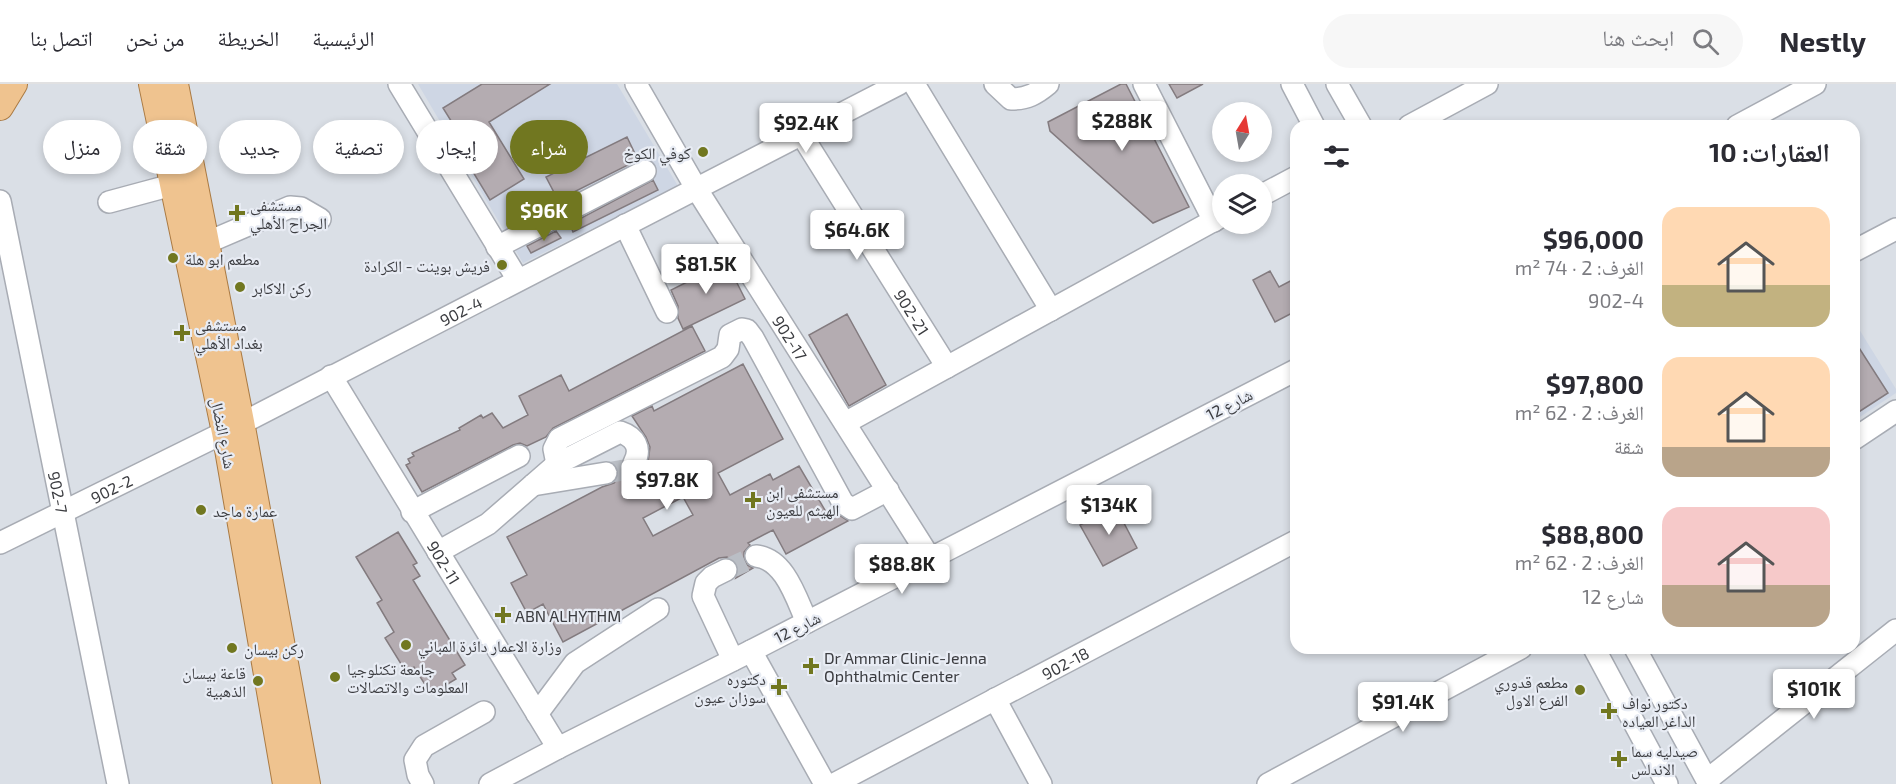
<!DOCTYPE html>
<html lang="ar">
<meta charset="utf-8">
<style>
body{margin:0;font-family:"Exo 2","Noto Naskh Arabic",sans-serif;background:#f7f7f7;color:#2b2b33;direction:rtl;height:100vh;display:flex;flex-direction:column;font-size:22px;white-space:nowrap}
*{box-sizing:border-box;margin:0}
p{font-size:20px;color:#7c7c81}
.icon{flex:none;width:33px;height:33px;fill:none;stroke:currentColor;stroke-width:2;stroke-linecap:round;stroke-linejoin:round}
.map{position:relative;flex:1;overflow:hidden;direction:ltr}
.details{position:absolute;left:1290px;top:36px;width:570px;height:534px;display:flex;flex-direction:column;background:#fff;border-radius:18px;box-shadow:0 3px 9px #0003;direction:rtl}
.details>*{flex:none}
.guide{position:absolute;left:18px;top:36px;width:570px;height:54px;direction:rtl;display:flex;gap:12px}
.needle{width:39px;rotate:11deg}
.fabs{position:absolute;left:1212px;top:18px;display:grid;gap:12px}
.fabs a{display:grid;place-items:center;width:60px;height:60px;border-radius:50%;background:#fff;box-shadow:0 3px 9px #0003;font-size:30px}
.price{position:absolute;translate:-50% -51px;padding:0 14px;border-radius:6px;background:#fff;color:#222;font-size:20px;line-height:39px;filter:drop-shadow(0 2px 3px #0008)}
.price::after{content:'';position:absolute;left:50%;top:36px;width:18px;height:14px;margin-left:-9px;background:inherit;clip-path:polygon(0 0,100% 0,50% 100%)}
.price.on{background:#717720;color:#fff}
ul{padding:0;list-style:none}
li{display:flex;align-items:center;gap:18px;height:150px;padding:0 30px}
li span{display:grid;place-items:center;flex:none;width:168px;height:120px;border-radius:18px;color:#555}
li>.icon{margin-inline-start:auto}
span .icon{width:72px;height:72px;fill:#fffc;stroke-width:1}
li b{font-size:26px}
h2{display:flex;justify-content:space-between;align-items:center;height:72px;padding:0 30px;font-size:26px}
.tag{padding:0 21px;border-radius:27px;background:#fff;box-shadow:0 3px 9px #0003;font-size:21px;line-height:54px}
.tag.on{background:#717720;color:#fff}
header{display:flex;align-items:center;gap:36px;box-sizing:border-box;height:84px;padding:0 30px;background:#fff;border-bottom:2px solid #e1e1e2}
header strong{font-size:28px}
nav{display:flex;gap:33px;margin-inline-start:auto;font-size:21px}
.search{width:420px;height:54px;background:#f7f7f7;display:flex;align-items:center;gap:15px;box-sizing:border-box;padding:0 21px;border-radius:33px;color:#7c7c81;font-size:22px}
.map>svg:first-child{display:block}
</style>
<header>
<strong>Nestly</strong>
<div class="search"><svg class="icon" aria-label="search" viewBox="0 0 24 24"><circle cx="10" cy="10" r="6"/><path d="M15 15l6 6"/></svg>ابحث هنا</div>
<nav><a>الرئيسية</a><a>الخريطة</a><a>من نحن</a><a>اتصل بنا</a></nav>
</header>
<div class="map">
<svg width="1896" height="700" viewBox="0 0 1896 700">
<rect width="100%" height="100%" fill="#dadfe6"/>
<!-- built -->
<path fill="#ced6e4" d="M418,0H617L678,102L523,179Z
M1854,237L1896,305V309L1854,337Z"/>
<!-- building -->
<path fill="#b4acb1" stroke="#837b7f" stroke-width="1.5" fill-rule="evenodd" d="M482,0H550L489,38L524,95L490,116L456,60L463,56L443,24Z
M1121,0H1126L1189,123L1153,139L1050,47L1048,38Z
M1169,0H1203L1177,14Z
M627,53L638,76L558,116L546,93Z
M653,96L658,106L573,148L570,140Z
M556,147L561,154L531,169L527,162Z
M718,176L724,188H729L734,198L736,197L745,215L683,245L678,234V222L671,206L699,192L698,186Z
M1270,187L1279,203L1296,194V227L1275,238L1253,196Z
M847,230L886,301L849,322L809,251Z
M692,242L705,267L553,344L546,353L527,362L520,359L513,361L422,408L406,381L410,379L408,375L414,372L412,369L460,346L459,344L481,331L483,334L492,329L503,344L528,331L519,312L561,291L569,307Z
M1854,256L1888,309L1854,331Z
M743,280L783,355L718,389L730,411L770,390L773,396L799,382L829,433L836,429L848,437L786,470L773,446L748,459L750,461L744,468V475L747,481L753,484L736,494L739,487L737,480L727,473L719,474L563,558L543,520L527,529L511,499L527,491L507,453L602,403L614,399L618,394L619,388L614,380L622,377L624,386L630,391L641,389L648,378L650,363L646,353L632,332L652,322L654,327ZM683,413L693,431L653,452L643,434Z
M1115,422L1137,464L1103,482L1080,441Z
M398,448L417,479L413,481L420,492L413,496L465,581L452,589L456,595L431,610L414,583L406,588L385,554L394,548L377,519L382,516L356,473Z"/>
<g fill="none" stroke-linecap="round" stroke-linejoin="round">
<!-- minor-tunnel -->
<path stroke="#babec5" stroke-width="21" stroke-dasharray="21 10" stroke-linecap="butt" d="M606,389L624,386L634,379
M726,486L756,472"/>
<defs>
<g id="minor">
<path d="M399,0L518,196"/>
<path id="s1" d="M636,0L696,104L930,474"/>
<path d="M914,0L1051,226"/>
<path d="M995,0L1011,15C1027,15 1036,10 1048,0"/>
<path d="M1144,0L1214,137"/>
<path d="M1292,0L1314,42"/>
<path d="M1337,0L1361,42"/>
<path d="M1409,42L1487,0"/>
<path d="M1737,42L1815,0"/>
<path id="s2" d="M801,50L947,283"/>
<path d="M1262,111L1296,93"/>
<path id="s3" d="M0,117L118,700"/>
<path d="M109,118L172,101"/>
<path d="M625,141L667,228"/>
<path d="M206,159L290,123L301,124L320,135"/>
<path d="M497,163L645,87"/>
<path d="M1854,167L1896,145"/>
<path id="s4" d="M331,292L558,664"/>
<path d="M845,339L1222,132"/>
<path d="M1854,355L1896,327"/>
<path d="M557,380L554,365L559,355L722,273L728,265L730,251L742,245L747,246L753,254L843,419L852,425L888,406"/>
<path d="M533,401L606,389"/>
<path d="M412,428L519,372"/>
<path id="s5" d="M0,459L225,348L899,0"/>
<path d="M438,468L488,440L557,380L620,348C635,353 642,364 634,379"/>
<path d="M756,472C785,475 796,514 807,538"/>
<path d="M726,486L712,493L706,499L703,512L733,576"/>
<path d="M1594,564L1667,700"/>
<path d="M1635,564L1709,700"/>
<path d="M751,567L825,700"/>
<path d="M995,615L1041,700"/>
<path d="M537,630L575,579L658,525"/>
<path d="M1707,696L1896,546"/>
<path d="M423,700L418,691L415,676L424,662L484,628"/>
<path d="M490,700L558,664L751,567L1296,286"/>
<path id="s6" d="M834,700L1296,457"/>
<path d="M1268,700L1521,564"/>
</g>
<path id="major" d="M152,0L225,348L286,700
M175,0L241,338L307,700
M0,23L14,0"/>
</defs>
<!-- minor casing -->
<use href="#minor" stroke="#a8acb4" stroke-width="24"/>
<!-- major casing -->
<use href="#major" stroke="#aa7a43" stroke-width="28"/>
<!-- minor -->
<use href="#minor" stroke="#fff" stroke-width="21"/>
<!-- major -->
<use href="#major" stroke="#efc38f" stroke-width="26"/>
</g>
<!-- markers -->
<g fill="#717720" stroke="#e8ecf4" stroke-width="2">
<circle cx="703" cy="68" r="6"/>
<path d="M234 120h6v6h6v6h-6v6h-6v-6h-6v-6h6z"/>
<circle cx="173" cy="174" r="6"/>
<circle cx="502" cy="181" r="6"/>
<circle cx="240" cy="203" r="6"/>
<path d="M179 240h6v6h6v6h-6v6h-6v-6h-6v-6h6z"/>
<path d="M750 407h6v6h6v6h-6v6h-6v-6h-6v-6h6z"/>
<circle cx="201" cy="426" r="6"/>
<path d="M500 522h6v6h6v6h-6v6h-6v-6h-6v-6h6z"/>
<circle cx="406" cy="561" r="6"/>
<circle cx="232" cy="564" r="6"/>
<path d="M808 573h6v6h6v6h-6v6h-6v-6h-6v-6h6z"/>
<circle cx="335" cy="593" r="6"/>
<circle cx="258" cy="597" r="6"/>
<path d="M776 594h6v6h6v6h-6v6h-6v-6h-6v-6h6z"/>
<circle cx="1580" cy="606" r="6"/>
<path d="M1606 618h6v6h6v6h-6v6h-6v-6h-6v-6h6z"/>
<path d="M1616 666h6v6h6v6h-6v6h-6v-6h-6v-6h6z"/>
</g>
<g text-anchor="middle" dominant-baseline="central" stroke-width="4.5" stroke-linejoin="round" paint-order="stroke">
<!-- poi labels -->
<g font-size="16" fill="#3b3c40" stroke="#e8ecf4" text-anchor="start">
<text x="691" y="68" text-anchor="end">كوفي الكوخ</text>
<text x="250" y="120">مستشفى<tspan x="250" dy="18">الجراح الأهلي</tspan></text>
<text x="185" y="174">مطعم ابو هلة</text>
<text x="490" y="181" text-anchor="end">فريش بوينت - الكرادة</text>
<text x="252" y="203">ركن الاكابر</text>
<text x="195" y="240">مستشفى<tspan x="195" dy="18">بغداد الأهلي</tspan></text>
<text x="766" y="407">مستشفى ابن<tspan x="766" dy="18">الهيثم للعيون</tspan></text>
<text x="213" y="426">عمارة ماجد</text>
<text x="515" y="531">ABN ALHYTHM</text>
<text x="418" y="561">وزارة الاعمار دائرة المباني</text>
<text x="244" y="564">ركن بيسان</text>
<text x="824" y="573">Dr Ammar Clinic-Jenna<tspan x="824" dy="18">Ophthalmic Center</tspan></text>
<text x="347" y="584">جامعة تكنلوجيا<tspan x="347" dy="18">المعلومات والاتصالات</tspan></text>
<text x="246" y="588" text-anchor="end">قاعة بيسان<tspan x="246" dy="18">الذهبية</tspan></text>
<text x="766" y="594" text-anchor="end">دكتوره<tspan x="766" dy="18">سوزان عيون</tspan></text>
<text x="1568" y="597" text-anchor="end">مطعم قدوري<tspan x="1568" dy="18">الفرع الاول</tspan></text>
<text x="1622" y="618">دكتور نواف<tspan x="1622" dy="18">الداغر العياده</tspan></text>
<text x="1631" y="666">صيدليه سما<tspan x="1631" dy="18">الاندلس</tspan></text>
</g>
<!-- street labels -->
<g font-size="16" fill="#3b3c40" stroke="#e8ecf4">
<text stroke="none"><textPath href="#s5" startOffset="516">902-4</textPath></text>
<text stroke="none"><textPath href="#s2" startOffset="210">902-21</textPath></text>
<text stroke="none"><textPath href="#s1" startOffset="297">902-17</textPath></text>
<text transform="translate(1229 320) rotate(-27)">شارع 12</text>
<text transform="translate(224 349) rotate(79)">شارع النضال</text>
<text stroke="none"><textPath href="#s5" startOffset="124">902-2</textPath></text>
<text stroke="none"><textPath href="#s3" startOffset="297">902-7</textPath></text>
<text stroke="none"><textPath href="#s4" startOffset="218">902-11</textPath></text>
<text transform="translate(797 543) rotate(-27)">شارع 12</text>
<text stroke="none"><textPath href="#s6" startOffset="261">902-18</textPath></text>
</g>
</g>
</svg>
<div class="fabs">
<a><svg class="needle" viewBox="-14 -14 28 28"><path d="M0-13l5 13h-10z" fill="#e53935"/><path d="M0 13l5-13h-10z" fill="#7c7c81"/></svg></a>
<a><svg class="icon" aria-label="layers" viewBox="0 0 24 24"><path d="M12 4l9 5-9 5-9-5zM3 14l9 5 9-5"/></svg></a>
</div>
<b class="price" style="left:1122px;top:68px">$288K</b>
<b class="price" style="left:806px;top:70px">$92.4K</b>
<b class="price on" style="left:544px;top:158px">$96K</b>
<b class="price" style="left:857px;top:177px">$64.6K</b>
<b class="price" style="left:706px;top:211px">$81.5K</b>
<b class="price" style="left:667px;top:427px">$97.8K</b>
<b class="price" style="left:1109px;top:452px">$134K</b>
<b class="price" style="left:902px;top:511px">$88.8K</b>
<b class="price" style="left:1814px;top:636px">$101K</b>
<b class="price" style="left:1403px;top:649px">$91.4K</b>
<div class="guide">
<a class="tag on">شراء</a>
<a class="tag">إيجار</a>
<a class="tag">تصفية</a>
<a class="tag">جديد</a>
<a class="tag">شقة</a>
<a class="tag">منزل</a>
</div>
<section class="details">
<h2>العقارات: 10<svg class="icon" aria-label="filters" viewBox="0 0 24 24"><path d="M4 7h16M4 17h16"/><circle cx="9" cy="7" r="2"/><circle cx="15" cy="17" r="2"/></svg></h2>
<ul>
<li><span style="background:linear-gradient(#ffd9b3 65%,#c2b280 0)"><svg class="icon" aria-label="home" viewBox="0 0 24 24"><path d="M3 11l9-7 9 7M6 9v11h12V9"/></svg></span><div><b>$96,000</b><p>الغرف: 2 · 74 m²</p><p>902-4</p></div></li>
<li><span style="background:linear-gradient(#ffd9b3 75%,#b9a48a 0)"><svg class="icon" aria-label="home" viewBox="0 0 24 24"><path d="M3 11l9-7 9 7M6 9v11h12V9"/></svg></span><div><b>$97,800</b><p>الغرف: 2 · 62 m²</p><p>شقة</p></div></li>
<li><span style="background:linear-gradient(#f6c9c9 65%,#b9a48a 0)"><svg class="icon" aria-label="home" viewBox="0 0 24 24"><path d="M3 11l9-7 9 7M6 9v11h12V9"/></svg></span><div><b>$88,800</b><p>الغرف: 2 · 62 m²</p><p>شارع 12</p></div></li>
</ul>
</section>
</div>
